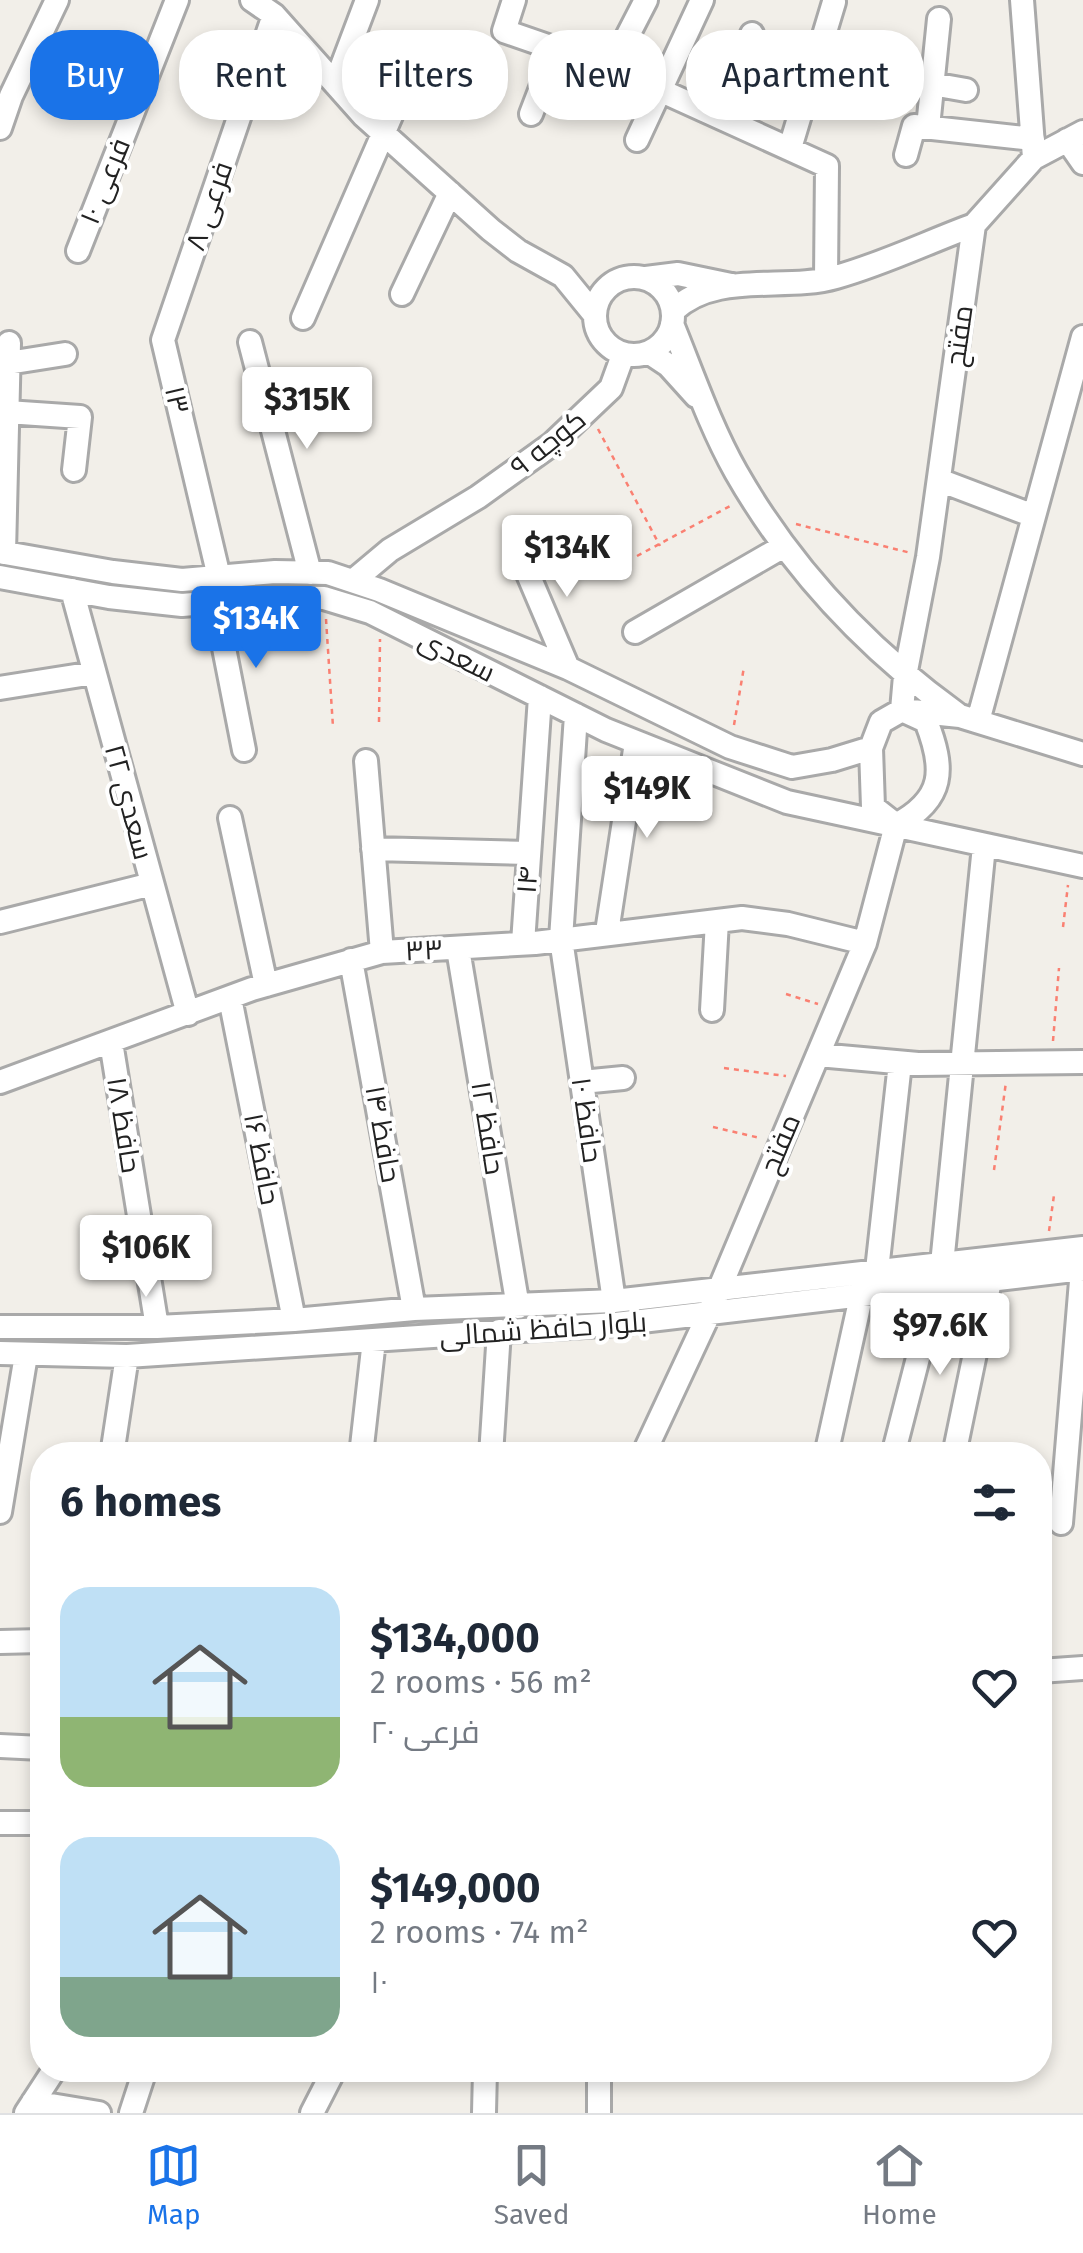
<!DOCTYPE html>
<meta charset="utf-8">
<style>
body{margin:0;font-family:"Fira Sans",Cairo,sans-serif;background:#f2f2f3;color:#1f2937;height:100vh;display:flex;flex-direction:column;font-size:38px;white-space:nowrap}
*{box-sizing:border-box;margin:0}
p{font-size:32px;color:#747a83}
.icon{flex:none;width:55px;height:55px;fill:none;stroke:currentColor;stroke-width:2;stroke-linecap:round;stroke-linejoin:round}
.map{position:relative;flex:1;overflow:hidden}
.sheet{position:absolute;left:30px;top:1442px;width:1022px;height:640px;display:flex;flex-direction:column;background:#fff;border-radius:40px;box-shadow:0 5px 15px #0003}
.sheet>*{flex:none}
.guide{position:absolute;left:30px;top:30px;width:1025px;height:90px;display:flex;gap:20px}
.price{position:absolute;translate:-50% -85px;padding:0 22px;border-radius:10px;background:#fff;color:#222;font-size:32px;line-height:65px;filter:drop-shadow(0 2px 5px #0008)}
.price::after{content:'';position:absolute;left:50%;top:60px;width:30px;height:22px;margin-left:-15px;background:inherit;clip-path:polygon(0 0,100% 0,50% 100%)}
.price.on{background:#1a73e8;color:#fff}
ul{padding:0;list-style:none}
li{display:flex;align-items:center;gap:30px;height:250px;padding:0 30px}
li span{display:grid;place-items:center;flex:none;width:280px;height:200px;border-radius:30px;color:#555}
li>.icon{margin-inline-start:auto}
span .icon{width:120px;height:120px;fill:#fffc;stroke-width:1}
li b{font-size:42px}
h2{display:flex;justify-content:space-between;align-items:center;height:120px;padding:0 30px;font-size:42px}
.pill{padding:0 35px;border-radius:40px;background:#fff;box-shadow:0 5px 15px #0003;font-size:35px;line-height:90px}
.pill.on{background:#1a73e8;color:#fff}
.menu{display:flex;justify-content:space-around;align-items:center;height:140px;border-top:2px solid #e0e1e3;background:#fff;font-size:28px;color:#747a83}
.menu a{display:grid;justify-items:center;gap:5px}
.menu .on{color:#1a73e8}
.map>svg:first-child{display:block}
</style>
<div class="map">
<svg width="1083" height="2113" viewBox="0 0 1083 2113">
<rect width="100%" height="100%" fill="#f2efe9"/>
<g fill="none" stroke-linecap="round" stroke-linejoin="round">
<defs>
<path id="minor" d="M252,0L274,15L363,115L491,230L518,251L563,276L594,314
M514,0L504,31L611,68L827,166L826,279
M1022,0L1034,158
M611,68L646,0
M336,82L367,0
M932,84L966,90
M531,114L556,49
M715,115L752,34
M928,127L939,19
M0,128L11,96L57,0
M1083,132L1034,158L974,225L928,557L905,676L902,710L960,716L1083,754
M637,140L702,0
M1067,140L1083,163
M790,148L834,2
M906,155L914,126L1033,139
M78,251L177,0
M595 316a39 39 0 1 1 78 0a39 39 0 1 1-78 0Z
M646,278L678,274L731,285
M402,294L450,193
M673,311C715,270 785,292 836,277C883,264 928,242 974,225
M303,318L420,49
M672,324C692,373 710,426 736,472C792,570 867,649 957,714
M250,342L310,573
M650,353L668,365L696,396
M8,363L65,354
M7,412L80,417L74,470
M939,480L1034,516
M0,552L113,572L182,580L275,572L328,573L379,590L568,668L730,747L792,767L832,760L871,748
M4,553L9,343
M519,553L568,668
M0,577L109,597L182,605L276,597L324,598L370,612L606,730L787,802L1083,866
M219,577L163,340L274,15
M353,581L390,550L478,497L552,444L611,388L623,355
M72,590L188,1014
M215,602L244,750
M635,632L784,546
M0,688L94,673
M902,710L926,721C945,769 945,799 896,825L873,807L871,748L881,722Z
M576,715L561,939L614,1301
M978,721L1083,337
M366,761L382,952
M230,818L266,985
M373,849L529,853
M0,922L152,884
M607,932L636,743
M523,943L540,697
M458,949L518,1307
M351,960L414,1309
M230,998L294,1320
M712,1010L717,921
M111,1042L157,1327
M818,1055L918,1064L1083,1062
M0,1082L252,989L382,952L535,943L742,918L788,924L865,943
M582,1082L623,1078
M942,1264L984,846
M877,1270L900,1063
M0,1327H157L294,1320L414,1309L614,1301L1083,1248
M0,1353L127,1356L616,1324L1083,1269
M112,1455L127,1356
M361,1455L374,1340
M491,1455L499,1331
M643,1455L708,1316L865,943L896,825
M826,1455L861,1297
M893,1455L936,1288
M954,1455L990,1281
M0,1512L26,1355
M1061,1523L1082,1269
M0,1642L42,1641
M1040,1671L1083,1668
M0,1746L42,1748
M0,1823H42
M599,2070V2113
M33,2102L99,2113
M26,2113L54,2070
M131,2113L145,2070
M312,2113L334,2070
M484,2113L485,2070"/>
</defs>
<!-- minor casing -->
<use href="#minor" stroke="#a9a9a9" stroke-width="28"/>
<!-- path -->
<path stroke="#fa8072" stroke-width="2.5" stroke-dasharray="5 5" stroke-linecap="butt" d="M598,429L660,546
M796,524L911,553
M637,556L732,505
M326,619L333,727
M379,722L380,639
M734,725L744,667
M1063,927L1068,885
M786,994L818,1004
M1053,1041L1059,968
M724,1068L786,1076
M713,1127L760,1138
M994,1170L1006,1082
M1049,1231L1054,1195"/>
<!-- minor -->
<use href="#minor" stroke="#fff" stroke-width="22"/>
</g>
<g text-anchor="middle" dominant-baseline="central" stroke-width="8" stroke-linejoin="round" paint-order="stroke">
<!-- street labels -->
<g font-size="28" fill="#222" stroke="#fff">
<text transform="translate(105 181) rotate(-68)">فرعی ۱۰</text>
<text transform="translate(209 206) rotate(-71)">فرعی ۸</text>
<text transform="translate(959 336) rotate(-82)">مفتح</text>
<text transform="translate(177 400) rotate(77)">۱۳</text>
<text transform="translate(548 443) rotate(-39)">کوچه ۹</text>
<text transform="translate(457 656) rotate(27)">سعدی</text>
<text transform="translate(129 802) rotate(75)">سعدی ۲۲</text>
<text transform="translate(527 880) rotate(-86)">۱۴</text>
<text transform="translate(424 950) rotate(-3)">۳۳</text>
<text transform="translate(587 1120) rotate(82)">حافظ ۱۰</text>
<text transform="translate(124 1125) rotate(81)">حافظ ۱۸</text>
<text transform="translate(488 1128) rotate(81)">حافظ ۱۲</text>
<text transform="translate(383 1134) rotate(80)">حافظ ۱۴</text>
<text transform="translate(780 1144) rotate(-67)">مفتح</text>
<text transform="translate(262 1159) rotate(79)">حافظ ۱۶</text>
<text transform="translate(543 1329) rotate(-4)">بلوار حافظ شمالی</text>
</g>
</g>
</svg>
<b class="price" style="left:307px;top:452px">$315K</b>
<b class="price" style="left:567px;top:600px">$134K</b>
<b class="price on" style="left:256px;top:671px">$134K</b>
<b class="price" style="left:647px;top:841px">$149K</b>
<b class="price" style="left:146px;top:1300px">$106K</b>
<b class="price" style="left:940px;top:1378px">$97.6K</b>
<div class="guide">
<a class="pill on">Buy</a>
<a class="pill">Rent</a>
<a class="pill">Filters</a>
<a class="pill">New</a>
<a class="pill">Apartment</a>
</div>
<section class="sheet">
<h2>6 homes<svg class="icon" aria-label="filters" viewBox="0 0 24 24"><path d="M4 7h16M4 17h16"/><circle cx="9" cy="7" r="2"/><circle cx="15" cy="17" r="2"/></svg></h2>
<ul>
<li><span style="background:linear-gradient(#bfe0f5 65%,#8fb573 0)"><svg class="icon" aria-label="home" viewBox="0 0 24 24"><path d="M3 11l9-7 9 7M6 9v11h12V9"/></svg></span><div><b>$134,000</b><p>2 rooms · 56 m²</p><p>فرعی ۲۰</p></div><svg class="icon" aria-label="heart" viewBox="0 0 24 24"><path d="M12 20l-8-8c-3-5 5-10 8-4 3-6 11-1 8 4z"/></svg></li>
<li><span style="background:linear-gradient(#bfe0f5 70%,#7fa58c 0)"><svg class="icon" aria-label="home" viewBox="0 0 24 24"><path d="M3 11l9-7 9 7M6 9v11h12V9"/></svg></span><div><b>$149,000</b><p>2 rooms · 74 m²</p><p>۱۰</p></div><svg class="icon" aria-label="heart" viewBox="0 0 24 24"><path d="M12 20l-8-8c-3-5 5-10 8-4 3-6 11-1 8 4z"/></svg></li>
</ul>
</section>
</div>
<nav class="menu">
<a class="on"><svg class="icon" aria-label="map" viewBox="0 0 24 24"><path d="M3 6l6-2 6 2 6-2v14l-6 2-6-2-6 2zM9 4v14M15 6v14"/></svg>Map</a>
<a><svg class="icon" aria-label="saved" viewBox="0 0 24 24"><path d="M7 4h10v16l-5-4-5 4z"/></svg>Saved</a>
<a><svg class="icon" aria-label="home" viewBox="0 0 24 24"><path d="M3 11l9-7 9 7M6 9v11h12V9"/></svg>Home</a>
</nav>
